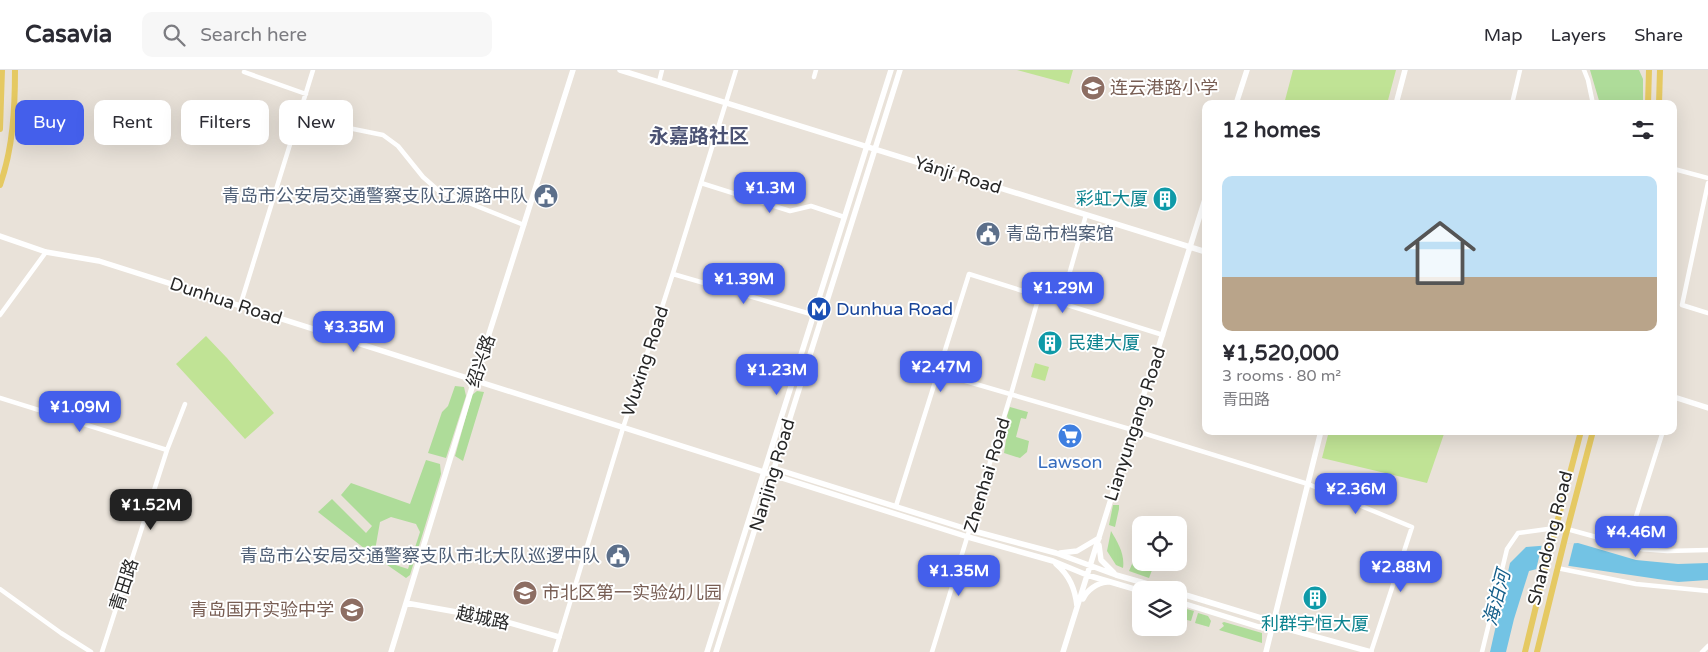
<!DOCTYPE html>
<meta charset="utf-8">
<style>
body{margin:0;font-family:"Varela Round","Noto Sans SC",sans-serif;background:#f7f7f7;color:#2b2b33;height:100vh;display:flex;flex-direction:column;font-size:19px;white-space:nowrap}
*{box-sizing:border-box;margin:0}
p{font-size:16px;color:#7c7c81}
.icon{flex:none;width:28px;height:28px;fill:none;stroke:currentColor;stroke-width:2;stroke-linecap:round;stroke-linejoin:round}
.map{position:relative;flex:1;overflow:hidden}
.drawer{position:absolute;left:1202px;top:30px;width:475px;height:335px;display:flex;flex-direction:column;background:#fff;border-radius:10px;box-shadow:0 5px 20px #0002}
.drawer>*{flex:none}
.banner{position:absolute;left:15px;top:30px;width:475px;height:45px;display:flex;gap:10px}
.fabs{position:absolute;left:1132px;top:446px;display:grid;gap:10px}
.fabs a{display:grid;place-items:center;width:55px;height:55px;border-radius:10px;background:#fff;box-shadow:0 5px 20px #0002;font-size:25px}
.price{position:absolute;translate:-50% -42px;padding:0 11px;border-radius:10px;background:#445feb;color:#fff;font-size:16px;line-height:32px;filter:drop-shadow(0 1px 2px #0008)}
.price::after{content:'';position:absolute;left:50%;top:30px;width:15px;height:11px;margin-left:-8px;background:inherit;clip-path:polygon(0 0,100% 0,50% 100%)}
.price.on{background:#222;color:#fff}
ul{padding:0;list-style:none}
li{display:grid;align-content:center;gap:10px;height:265px;padding:0 20px}
li span{display:grid;place-items:center;height:155px;border-radius:10px;color:#555}
li>.icon{margin-inline-start:auto}
span .icon{width:90px;height:90px;fill:#fffc;stroke-width:1}
li b{font-size:21px}
h2{display:flex;justify-content:space-between;align-items:center;height:60px;padding:0 20px;font-size:21px}
.tag{padding:0 18px;border-radius:10px;background:#fff;box-shadow:0 5px 20px #0002;font-size:18px;line-height:45px}
.tag.on{background:#445feb;color:#fff}
header{display:flex;align-items:center;gap:30px;box-sizing:border-box;height:70px;padding:0 25px;background:#fff;border-bottom:1px solid #e1e1e2}
header strong{font-size:24px}
nav{display:flex;gap:28px;margin-inline-start:auto;font-size:18px}
.search{width:350px;height:45px;background:#f7f7f7;display:flex;align-items:center;gap:12px;box-sizing:border-box;padding:0 18px;border-radius:10px;color:#7c7c81;font-size:19px}
.map>svg:first-child{display:block}
</style>
<header>
<strong>Casavia</strong>
<div class="search"><svg class="icon" aria-label="search" viewBox="0 0 24 24"><circle cx="10" cy="10" r="6"/><path d="M15 15l6 6"/></svg>Search here</div>
<nav><a>Map</a><a>Layers</a><a>Share</a></nav>
</header>
<div class="map">
<svg width="1708" height="582" viewBox="0 0 1708 582">
<rect width="100%" height="100%" fill="#e9e2d9"/>
<!-- green -->
<path fill="#aedc99" d="M1590,0H1639L1643,9V34H1600Z
M455,316L464,317L466,326L446,388L428,383L442,342L448,336Z
M477,321L484,322L463,391L455,386L472,325Z
M1010,337L1028,342L1026,349L1021,348L1016,367L1029,371L1027,382L1020,388L1004,383L1009,352L1007,346Z
M426,390L440,394L441,404L410,505L406,508L380,490L408,499L420,462L416,454L391,447L380,452L374,486L318,442L332,429L366,463L372,456L341,425L351,413L410,434Z
M1113,435H1119V439L1115,457L1109,455Z
M1111,461C1118,473 1125,484 1123,498L1116,495L1107,481Z
M1137,490H1141V492L1152,493L1154,495L1149,508L1129,501L1132,494Z
M1179,537L1194,541L1191,551L1179,548Z
M1198,543L1208,546L1211,551L1209,557L1195,553Z
M1224,552L1262,563V573L1219,560L1224,556L1222,553Z"/>
<!-- pitch -->
<path fill="#c0e395" d="M1017,0H1073L1069,14Z
M1293,0H1396L1387,34H1284Z
M206,266L227,288L274,343L245,369L176,294Z
M1035,293L1049,297L1045,311L1031,307Z
M1329,361H1445L1427,413L1322,388Z"/>
<!-- water -->
<path fill="#73c3e4" d="M1578,473L1636,490L1678,494L1708,493V510L1678,512L1556,494L1529,501L1514,549L1506,582H1490L1510,493L1526,477Z"/>
<!-- pier -->
<path fill="#e9e2d9" d="M1574,473L1568,497L1556,496L1536,500L1542,474Z"/>
<g fill="none" stroke-linecap="round" stroke-linejoin="round">
<!-- street -->
<path stroke="#fff" stroke-width="4.5" d="M1584,0L1588,10L1593,34
M244,2L306,24
M814,7L816,0
M659,12L662,0
M1512,34L1520,0
M299,48L383,65L398,76L423,107L439,121L524,155
M1674,99L1708,108
M701,113L790,141L811,136L844,147
M1708,113L1682,235L1708,243
M673,204L821,247
M1061,233L1086,145
M240,236L313,0
M0,245L46,182
M938,303L1133,360L1308,414L1412,457L1371,582
M0,328L167,380
M896,436L969,204L1163,265
M1567,459L1640,479L1667,481L1708,480
M1627,475L1663,361
M1557,498L1636,514L1708,521
M0,519L61,563L91,582
M102,582L167,380L185,334
M555,582L623,358L674,200L736,0
M932,582L1011,324L1039,226
M1482,582L1507,479L1518,463L1555,458
M1702,582L1708,576"/>
<!-- secondary -->
<path stroke="#fff" stroke-width="5.5" d="M620,0L1206,182
M1236,34L1247,0
M1396,34L1405,0
M0,166L46,182L99,191L968,467L1053,491L1087,505L1141,521
M1674,327L1708,338
M773,398L970,460L1056,483L1116,505L1169,520
M1099,475L1101,490L1114,503
M1060,483L1077,481L1099,468
M1056,494C1070,506 1075,519 1077,536
M1179,523L1261,548L1273,555L1371,582
M1083,529C1087,520 1097,513 1107,512
M1179,532L1259,557L1273,555
M406,533L496,549L559,567
M391,582L474,311L573,0
M707,582L891,0
M716,582L900,0
M1063,582L1206,126
M1266,582L1321,361"/>
<!-- primary -->
<path stroke="#e5c962" stroke-width="6" d="M1648,34L1649,0
M1659,34L1660,0
M0,59L2,0
M0,115C13,78 15,39 15,0
M1525,582L1545,499L1581,361
M1537,582L1565,468L1593,361"/>
</g>
<!-- icons -->
<defs>
<symbol id="school-disc" viewBox="-11 -11 22 22"><circle r="9.5" fill="#8d6e63" stroke="#fff"/><path d="M0-5L7-2L0 1L-7-2ZM-4 1L0 2.5L4 1V4Q0 6-4 4Z" fill="#fff"/></symbol>
<symbol id="civic-disc" viewBox="-11 -11 22 22"><circle r="9.5" fill="#5c6f8a" stroke="#fff"/><path d="M-.6-6.5H3V-4.5H.6V-3L4-1V1h2V6H-6V1h2V-1L-.6-3ZM-1.2 2.5V6h2.4V2.5Z" fill="#fff"/></symbol>
<symbol id="building-disc" viewBox="-11 -11 22 22"><circle r="9.5" fill="#0f9aa8" stroke="#fff"/><path d="M-4-6H4V6H1V3H-1V6H-4ZM-2.5-4.3h1.7v1.8h-1.7ZM.8-4.3h1.7v1.8H.8ZM-2.5-1h1.7V.8h-1.7ZM.8-1h1.7V.8H.8Z" fill="#fff"/></symbol>
<symbol id="metro-disc" viewBox="-11 -11 22 22"><circle r="9.5" fill="#1a4fb4" stroke="#fff"/><path d="M-5.5 5V-5H-3L0 0L3-5H5.5V5H3V-.5L0 4L-3-.5V5Z" fill="#fff"/></symbol>
<symbol id="supermarket-disc" viewBox="-11 -11 22 22"><circle r="9.5" fill="#3f7fe0" stroke="#fff"/><path d="M-6-5.5h2.5l.6 2H6L4.5 2H-2.5L-4.4-4H-6ZM-1.5 3.2a1.3 1.3 0 1 0 .1 0ZM3 3.2a1.3 1.3 0 1 0 .1 0Z" fill="#fff"/></symbol>
</defs>
<g fill-rule="evenodd">
<use href="#school-disc" x="1079" y="4" width="28" height="28"/>
<use href="#civic-disc" x="532" y="112" width="28" height="28"/>
<use href="#building-disc" x="1151" y="115" width="28" height="28"/>
<use href="#civic-disc" x="974" y="150" width="28" height="28"/>
<use href="#metro-disc" x="805" y="225" width="28" height="28"/>
<use href="#building-disc" x="1036" y="259" width="28" height="28"/>
<use href="#supermarket-disc" x="1056" y="352" width="28" height="28"/>
<use href="#civic-disc" x="604" y="472" width="28" height="28"/>
<use href="#school-disc" x="511" y="509" width="28" height="28"/>
<use href="#building-disc" x="1301" y="514" width="28" height="28"/>
<use href="#school-disc" x="338" y="526" width="28" height="28"/>
</g>
<g text-anchor="middle" dominant-baseline="central" stroke-width="4" stroke-linejoin="round" paint-order="stroke">
<!-- education labels -->
<g font-size="18" fill="#785e54" stroke="#fff" text-anchor="start">
<text x="1110" y="18">连云港路小学</text>
<text x="542" y="523">市北区第一实验幼儿园</text>
<text x="334" y="540" text-anchor="end">青岛国开实验中学</text>
</g>
<!-- street labels -->
<g font-size="18" fill="#272727" stroke="#fff">
<text transform="translate(958 105) rotate(17)">Yánjí Road</text>
<text transform="translate(226 231) rotate(18)">Dunhua Road</text>
<text transform="translate(481 291) rotate(-72)">绍兴路</text>
<text transform="translate(645 291) rotate(-72)">Wuxing Road</text>
<text transform="translate(1135 354) rotate(-72)">Lianyungang Road</text>
<text transform="translate(772 405) rotate(-73)">Nanjing Road</text>
<text transform="translate(987 405) rotate(-73)">Zhenhai Road</text>
<text transform="translate(1550 468) rotate(-76)">Shandong Road</text>
<text transform="translate(124 515) rotate(-72)">青田路</text>
<text transform="translate(483 548) rotate(12)">越城路</text>
</g>
<!-- service labels -->
<g font-size="18" fill="#4e5e75" stroke="#fff" text-anchor="end">
<text x="528" y="126">青岛市公安局交通警察支队辽源路中队</text>
<text x="1006" y="164" text-anchor="start">青岛市档案馆</text>
<text x="600" y="486">青岛市公安局交通警察支队市北大队巡逻中队</text>
</g>
<!-- culture labels -->
<g font-size="18" fill="#0d838f" stroke="#fff" text-anchor="end">
<text x="1148" y="129">彩虹大厦</text>
<text x="1068" y="273" text-anchor="start">民建大厦</text>
<text x="1315" y="554" text-anchor="middle">利群宇恒大厦</text>
</g>
<!-- transit labels -->
<g font-size="18" fill="#164399" stroke="#fff" text-anchor="start">
<text x="836" y="239">Dunhua Road</text>
</g>
<!-- shop labels -->
<g font-size="18" fill="#366cbe" stroke="#fff">
<text x="1070" y="392">Lawson</text>
</g>
<!-- water labels -->
<g font-size="19" font-style="italic" fill="#17608b" stroke="#fff">
<text transform="translate(1497 528) rotate(-75)">海泊河</text>
</g>
<!-- quarter labels -->
<g font-size="20" font-weight="bold" fill="#4b5273" stroke="#fff">
<text x="699" y="67">永嘉路社区</text>
</g>
</g>
</svg>
<div class="fabs">
<a><svg class="icon" aria-label="locate" viewBox="0 0 24 24"><circle cx="12" cy="12" r="6"/><path d="M12 2v4M12 18v4M2 12h4M18 12h4"/></svg></a>
<a><svg class="icon" aria-label="layers" viewBox="0 0 24 24"><path d="M12 4l9 5-9 5-9-5zM3 14l9 5 9-5"/></svg></a>
</div>
<b class="price" style="left:770px;top:144px">¥1.3M</b>
<b class="price" style="left:744px;top:235px">¥1.39M</b>
<b class="price" style="left:1063px;top:244px">¥1.29M</b>
<b class="price" style="left:354px;top:283px">¥3.35M</b>
<b class="price" style="left:941px;top:323px">¥2.47M</b>
<b class="price" style="left:777px;top:326px">¥1.23M</b>
<b class="price" style="left:80px;top:363px">¥1.09M</b>
<b class="price" style="left:1356px;top:445px">¥2.36M</b>
<b class="price on" style="left:151px;top:461px">¥1.52M</b>
<b class="price" style="left:1636px;top:488px">¥4.46M</b>
<b class="price" style="left:1401px;top:523px">¥2.88M</b>
<b class="price" style="left:959px;top:527px">¥1.35M</b>
<div class="banner">
<a class="tag on">Buy</a>
<a class="tag">Rent</a>
<a class="tag">Filters</a>
<a class="tag">New</a>
</div>
<section class="drawer">
<h2>12 homes<svg class="icon" aria-label="filters" viewBox="0 0 24 24"><path d="M4 7h16M4 17h16"/><circle cx="9" cy="7" r="2"/><circle cx="15" cy="17" r="2"/></svg></h2>
<ul>
<li><span style="background:linear-gradient(#bfe0f5 65%,#b9a48a 0)"><svg class="icon" aria-label="home" viewBox="0 0 24 24"><path d="M3 11l9-7 9 7M6 9v11h12V9"/></svg></span><div><b>¥1,520,000</b><p>3 rooms · 80 m²</p><p>青田路</p></div></li>
</ul>
</section>
</div>
